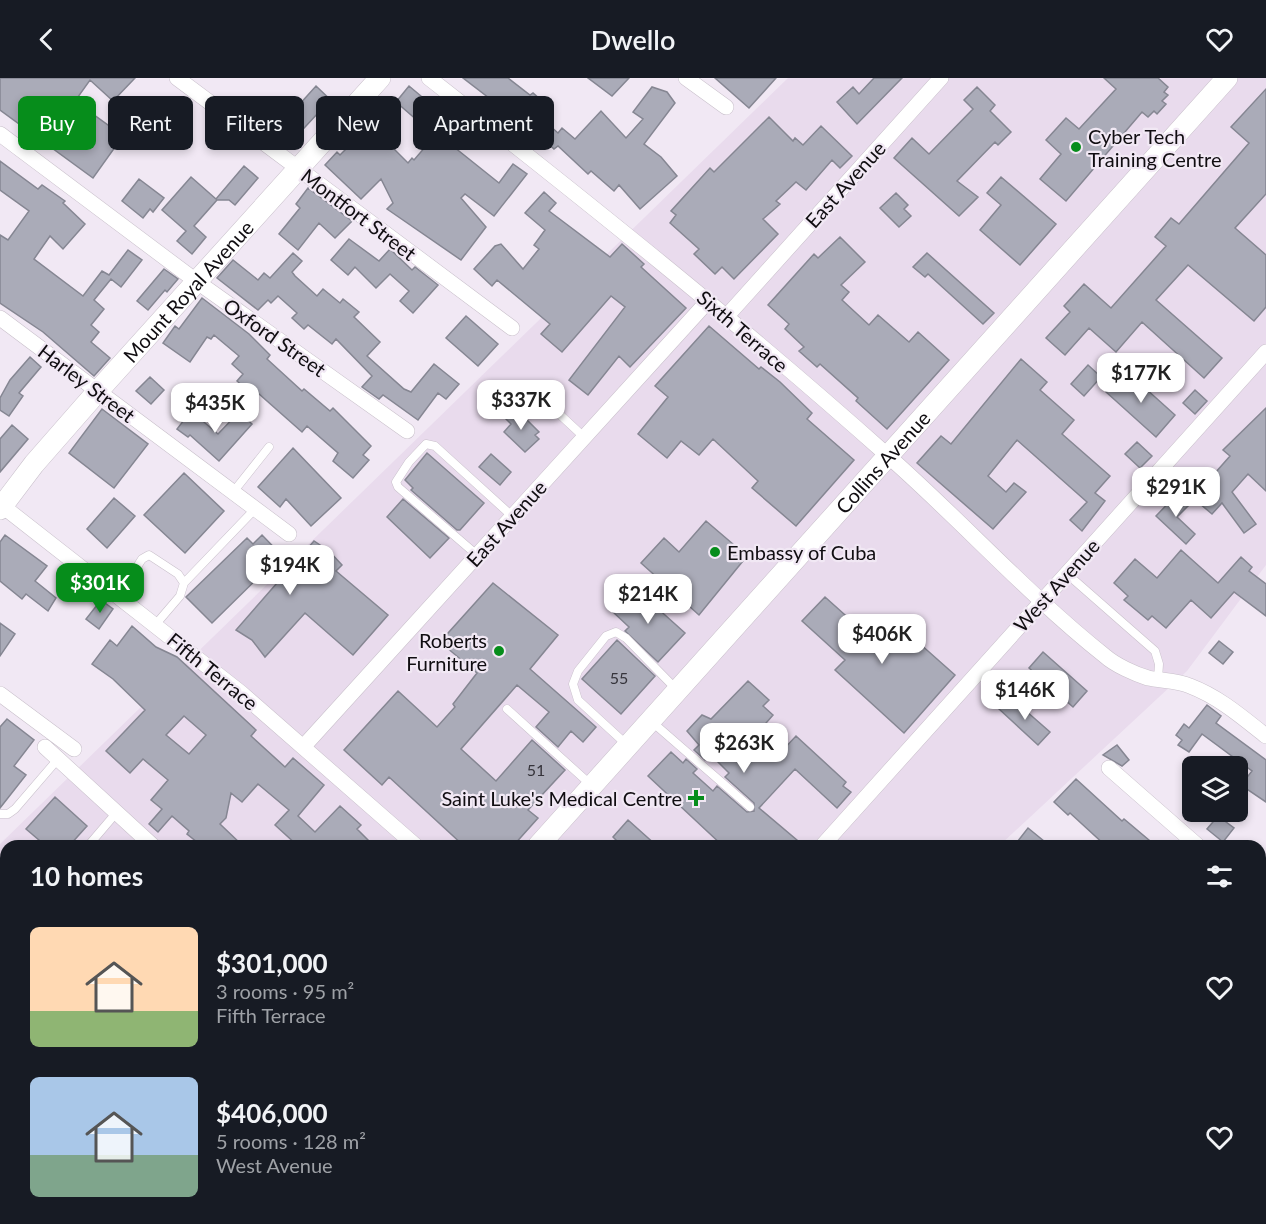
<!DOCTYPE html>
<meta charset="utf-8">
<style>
body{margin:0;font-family:Lato,sans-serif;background:#20242c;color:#f1f3f6;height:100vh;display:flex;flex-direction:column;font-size:22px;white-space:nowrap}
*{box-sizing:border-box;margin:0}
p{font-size:20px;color:#9ea1a6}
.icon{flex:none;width:33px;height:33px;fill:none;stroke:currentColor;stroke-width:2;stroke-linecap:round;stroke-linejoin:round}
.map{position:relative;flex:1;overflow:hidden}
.sheet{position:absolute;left:0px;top:762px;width:1266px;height:384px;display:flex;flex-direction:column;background:#171b24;border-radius:18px 18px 0 0;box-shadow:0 3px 9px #0003}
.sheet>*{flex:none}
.banner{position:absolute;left:18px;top:18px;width:600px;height:54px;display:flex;gap:12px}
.buttons{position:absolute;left:1182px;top:678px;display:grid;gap:12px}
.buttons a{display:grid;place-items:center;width:66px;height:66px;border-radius:9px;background:#171b24;box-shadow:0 3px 9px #0003;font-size:30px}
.price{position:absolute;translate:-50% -51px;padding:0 14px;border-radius:12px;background:#fff;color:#222;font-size:20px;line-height:39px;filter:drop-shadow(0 2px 3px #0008)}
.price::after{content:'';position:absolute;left:50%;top:36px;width:18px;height:14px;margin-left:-9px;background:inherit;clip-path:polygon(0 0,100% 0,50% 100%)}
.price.selected{background:#068d1b;color:#fff}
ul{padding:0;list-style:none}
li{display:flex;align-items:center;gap:18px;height:150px;padding:0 30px}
li span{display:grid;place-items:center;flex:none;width:168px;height:120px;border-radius:9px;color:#555}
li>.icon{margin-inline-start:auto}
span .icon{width:72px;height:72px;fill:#fffc;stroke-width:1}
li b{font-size:26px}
h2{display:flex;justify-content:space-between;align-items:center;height:72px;padding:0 30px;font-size:26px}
.tag{padding:0 21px;border-radius:9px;background:#171b24;box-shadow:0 3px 9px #0003;font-size:21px;line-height:54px}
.tag.selected{background:#068d1b;color:#fff}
header{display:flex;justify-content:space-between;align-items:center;height:78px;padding:0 30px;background:#171b24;font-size:27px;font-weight:600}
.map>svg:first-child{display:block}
</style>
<header><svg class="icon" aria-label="back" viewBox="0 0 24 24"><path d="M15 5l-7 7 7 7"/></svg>Dwello<svg class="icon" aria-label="heart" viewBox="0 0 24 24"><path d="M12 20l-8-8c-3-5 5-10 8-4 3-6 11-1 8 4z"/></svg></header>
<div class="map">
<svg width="1266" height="1146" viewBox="0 0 1266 1146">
<rect width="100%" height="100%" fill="#f1e8f4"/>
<!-- built -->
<path fill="#e9dbed" d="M788,0H1266V487L1187,593L999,768H6V1140H601L595,1146H0V766Z"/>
<!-- building -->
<path fill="#aaabb8" stroke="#858692" stroke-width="1.5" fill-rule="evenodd" d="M0,0H135L113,23L90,2L75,23L123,58L93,100L0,32Z
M463,0H508L530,17L533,15L550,30L541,40L558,55L562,50L575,61L601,33L626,60L643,41L633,34L652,9L667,14L675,25L644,66L661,79L677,98L640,131L619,107L614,113L591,93L588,96L558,68L554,71L506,25L502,30Z
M588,0H629L612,18Z
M715,0H776L749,30Z
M874,0H902L857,46L837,24L853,9L859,16Z
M1104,0H1158L1168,9L1164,14L1168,17L1162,23L1166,26L1157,36L1154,33L1148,39L1142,34L1066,123L1040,101L1061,76L1046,62L1066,40L1079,51L1116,11Z
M316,8L337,28L326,40L319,34L293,62L279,49Z
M409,8L440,34L426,50L396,24Z
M977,9L995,27L990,33L1011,54L998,67L995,64L957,103L978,119L959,138L894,80L912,60L929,76L973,31L964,22Z
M1266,11V116L1235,150L1266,177V229L1254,243L1188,187L1156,222L1222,280L1204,300L1142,244L1116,274L1089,250L1065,277L1046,260L1070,234L1064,228L1084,206L1111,230L1166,168L1155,159L1171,140L1179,146L1249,65L1231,49Z
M769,39L793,63L795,60L803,67L821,48L852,78L840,90L832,82L806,112L796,104L776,123L780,126L763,141L778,156L734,201L722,189L715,196L694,176L699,171L670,145L676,137L671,133L710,90L714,94Z
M370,47L408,85L412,80L414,82L439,53L449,65L499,105L513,86L527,96L494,138L465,116L461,120L486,149L461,182L387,131L393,125L381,101L361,121L325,87L337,74L340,77Z
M0,83L38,111L42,107L65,123L63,125L85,146L63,171L50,158L34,181L83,218L102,193L109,197L128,172L142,182L121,209L111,201L94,222L104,231L91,247L99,254L91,264L110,280L94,298L43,254L0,225V157L8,162L29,133L0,112Z
M244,88L258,100L235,127L229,122H217L194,148L206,159L192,176L177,163L186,153L162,132L191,99L216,121Z
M1001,99L1056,146L1020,187L980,152L1001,127L987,115Z
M139,101L164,120L153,134L150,131L143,140L122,123Z
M308,110L352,143L335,160L319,145L298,172L279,156L300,130L296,126Z
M544,114L556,125L549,133L610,179L622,166L644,186L641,189L686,230L630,289L619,278L588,317L569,302L625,229L611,218L562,274L541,256L550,246L497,202L492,208L474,191L495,168L501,166L523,191L539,171L534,167L545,152L525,135Z
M896,115L908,127L904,131L911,138L899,149L880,130Z
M840,159L865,184L841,207L849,214L842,222L869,247L878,237L909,264L918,254L949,282L887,351L856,323L858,320L820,286L817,289L799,273L804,269L785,251L789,246L768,227L814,176L818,180Z
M349,161L379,183L390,171L412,192L415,189L438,207L413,235L400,223L409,213L390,196L376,210L355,189L348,197L331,182Z
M293,175L302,183L292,194L295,198L317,218L323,211L340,225L343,221L359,234L354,239L380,264L367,278L404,311L411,314L434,286L459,306L446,321L438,315L418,342L383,317L379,321L362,309L372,298L336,261L332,266L308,247L304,251L292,240L297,235L278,218L271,225L268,222L258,232L217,200L233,182L258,202L264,195L270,200Z
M927,175L994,235L983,246L928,196L925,199L913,189Z
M164,191L178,201L167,214L165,212L148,232L137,223Z
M202,220L249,256L270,277L267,281L302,313L304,311L330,333L333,330L371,368L363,377L369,382L353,400L333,383L338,375L307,348L302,354L249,307L246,311L237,303L243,296L232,286L239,278L214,257L211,261L207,259L190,284L163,265L175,248L179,251Z
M466,238L498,266L478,288L446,260Z
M709,248L759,291L761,289L780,304L812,335L807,341L854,382L796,448L752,410L758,403L713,361L699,377L681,363L667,380L638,356L668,319L655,308Z
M30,279L41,289L19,315L23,318L9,338L0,332V320L10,302Z
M1021,281L1047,304L1040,312L1074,342L1062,356L1110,398L1095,415L1105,423L1082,453L1070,442L1087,424L1017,362L988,398L1006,414L1014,405L1026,414L993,451L917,385L941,358L951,366Z
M1088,287L1101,299L1084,318L1071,306Z
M1125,292L1175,337L1156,359L1106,314Z
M150,299L164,312L151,326L136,313Z
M1195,312L1207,323L1195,336L1183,325Z
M1266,330V413L1248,396L1232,414L1256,446L1244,455L1222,425L1212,436L1193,420L1230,378L1223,372Z
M102,331L148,366L114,410L69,375Z
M516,331L539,354L535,357L539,361L525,374L504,354L511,346L506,341Z
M191,333L218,356L239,334L252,346L219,383L190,357L188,359L177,351Z
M12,347L28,361L0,394V361Z
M1137,364L1152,378L1140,390L1125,376Z
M293,370L341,420L311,448L286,421L280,429L258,409Z
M427,375L484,425L460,452H457L411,412L413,410L405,402Z
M491,376L511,394L500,407L479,389Z
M184,395L224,433L185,475L144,437Z
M1178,415L1190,426L1177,439L1195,456L1186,466L1156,438Z
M114,420L135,438L107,470L87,451Z
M403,421L449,460L430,480L387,439Z
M706,443L747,478L699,537L641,485L664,460L679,474Z
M5,457L47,488L35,503L56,520L48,533L26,516L22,521L0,503V464Z
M262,457L292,488L314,463L329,473L342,487L336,493L388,537L353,577L305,535L265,579L252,562L236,552L284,497L272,486L212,545L186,519L247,460L253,466Z
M1181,472L1218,505L1241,479L1252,489L1249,493L1266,506V538L1234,514L1211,540L1191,522L1166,550L1152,538L1148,542L1124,522L1128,518L1114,505L1135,481L1157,500Z
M493,505L558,557L530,591L596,649L583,664L571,653L558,669L536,649L549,634L517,607L461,671L496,703L532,662L565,692L528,732L538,740L513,768H464L389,699L382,707L344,672L398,613L437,649L455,629L453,626L477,595L440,564Z
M635,510L685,555L658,584L625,553L629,549L613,534Z
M825,519L873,562L893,542L955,597L904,655L835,592L845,582L802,543Z
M101,522L113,531L99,551L86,541Z
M0,545L15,556L0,578Z
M132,548L156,569L177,579L256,652L251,658L285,689L293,680L324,707L298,738L315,754L340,728L361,747L357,751L374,768H298L275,747L289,732L258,706L242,724L231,715L226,740L220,746L243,768H202L187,756L189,753L172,738L158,754L149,746L162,731L151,722L168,702L143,681L130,695L106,673L145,632L113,601L92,586L110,562L117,568ZM184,638L206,657L189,676L166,657Z
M617,562L655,598L621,636L582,601Z
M1219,563L1233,574L1223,586L1209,575Z
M1043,574L1087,613L1073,629L1029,590Z
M748,603L769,622L763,628L773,637L759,653L781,674L796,658L846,704L843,708L851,714L837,730L795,691L759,730L804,768H723L648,698L671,674L683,685L686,681L697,691L693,695L713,713L717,708L747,734L754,733V725L725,699L729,695L710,676L705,682L694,672L699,667L687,653L702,637L711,641Z
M1010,619L1050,654L1038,667L999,631Z
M1207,627L1221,638L1216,645L1266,682V724L1241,707L1252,693L1202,656L1189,674L1178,667L1182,662L1176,657L1184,646L1189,650Z
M7,641L34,662L14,688L26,697L0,730V649Z
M1117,667L1129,682L1122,688L1103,677Z
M1076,701L1122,743L1124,741L1156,768H1106L1070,735L1068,737L1054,724Z
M55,719L87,748L69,768H46L26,751Z
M1218,738L1234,750L1223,764L1207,751Z
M628,742L657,768H622L613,759Z
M1028,750L1050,768H1014Z"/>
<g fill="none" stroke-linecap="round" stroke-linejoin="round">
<defs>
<path id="lane" d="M528,307L584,359
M234,413L269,369
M477,477L398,409L396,404L409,384L426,366L435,368L512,438
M1066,495L1155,573L1159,586L1158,601
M128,503L142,481L149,477L178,496L184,505L180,518L156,546
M184,505L255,431
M507,631L590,706
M651,643L750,729
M626,666L578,622L573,606L578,593L606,558L616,554L626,560L676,611
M0,736H8L15,731L58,681
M88,768L117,734
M0,1114L6,1111
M0,1133L6,1132
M93,1140L100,1146
M499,1140L506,1146"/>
<path id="street" d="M177,0L512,250
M429,0C585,122 739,245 887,377C961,442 1027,516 1105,578C1115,587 1135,596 1148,600C1162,603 1177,602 1190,608C1219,619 1242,639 1266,658
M686,0L726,29
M0,56L196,203L407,353
M726,239L941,0
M0,240L289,456
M0,426L240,614L416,768
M0,616L74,671
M304,668L708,223
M45,669L153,768
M1109,690L1198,768
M822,768L1266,274
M1260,821L1266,827
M1260,993L1266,997
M0,1011L6,1005
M569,1140L572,1143
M731,1140L737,1146
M900,1140L907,1146
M1198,1140L1204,1146
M509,1146L514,1140
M971,1146L978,1140"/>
<g id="secondary">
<path id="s1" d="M0,431L34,386L97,314L380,0"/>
<path id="s2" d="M538,768L1227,0"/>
<path d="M198,1146L204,1140"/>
</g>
</defs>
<!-- lane casing -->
<use href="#lane" stroke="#c9c0cb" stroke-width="9"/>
<!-- street casing -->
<use href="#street" stroke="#c9c0cb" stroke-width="16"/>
<!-- secondary casing -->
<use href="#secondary" stroke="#c9c0cb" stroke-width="22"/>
<!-- lane -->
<use href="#lane" stroke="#fff" stroke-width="8"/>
<!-- street -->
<use href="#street" stroke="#fff" stroke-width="15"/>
<!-- secondary -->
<use href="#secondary" stroke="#fff" stroke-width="21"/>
</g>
<!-- markers -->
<g fill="#068d1b" stroke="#f1e8f4" stroke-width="2">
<circle cx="1076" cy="69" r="6"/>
<circle cx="715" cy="474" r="6"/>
<circle cx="499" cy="573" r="6"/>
<path d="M693 711h6v6h6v6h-6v6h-6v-6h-6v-6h6z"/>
</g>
<g text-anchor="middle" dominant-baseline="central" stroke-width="4.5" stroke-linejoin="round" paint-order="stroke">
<!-- number labels -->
<g font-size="16" fill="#36343b">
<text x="619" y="599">55</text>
<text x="536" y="691">51</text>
</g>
<!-- poi labels -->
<g font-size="20" fill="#100d11" stroke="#f1e8f4" text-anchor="start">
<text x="1088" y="58">Cyber Tech<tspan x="1088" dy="23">Training Centre</tspan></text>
<text x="727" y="474">Embassy of Cuba</text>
<text x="487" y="562" text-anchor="end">Roberts<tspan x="487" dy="23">Furniture</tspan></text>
<text x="682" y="720" text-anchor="end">Saint Luke's Medical Centre</text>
</g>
<!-- street labels -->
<g font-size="20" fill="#100d11" stroke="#f1e8f4">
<text transform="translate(845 106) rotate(-48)">East Avenue</text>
<text transform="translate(359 136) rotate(37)">Montfort Street</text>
<text stroke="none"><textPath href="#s1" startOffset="288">Mount Royal Avenue</textPath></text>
<text transform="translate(743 253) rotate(41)">Sixth Terrace</text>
<text transform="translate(275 259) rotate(35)">Oxford Street</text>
<text transform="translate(87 305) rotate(37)">Harley Street</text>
<text stroke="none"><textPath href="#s2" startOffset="516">Collins Avenue</textPath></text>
<text transform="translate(506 445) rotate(-48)">East Avenue</text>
<text transform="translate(1056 507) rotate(-48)">West Avenue</text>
<text transform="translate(213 593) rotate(39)">Fifth Terrace</text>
</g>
</g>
</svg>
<div class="buttons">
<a><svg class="icon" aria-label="layers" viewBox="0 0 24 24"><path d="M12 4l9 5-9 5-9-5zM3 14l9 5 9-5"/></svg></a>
</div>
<b class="price" style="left:1141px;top:326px">$177K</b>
<b class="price" style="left:521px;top:353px">$337K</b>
<b class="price" style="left:215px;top:356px">$435K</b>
<b class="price" style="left:1176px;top:440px">$291K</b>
<b class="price" style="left:290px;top:518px">$194K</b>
<b class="price selected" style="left:100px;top:536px">$301K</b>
<b class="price" style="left:648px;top:547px">$214K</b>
<b class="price" style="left:882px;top:587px">$406K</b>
<b class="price" style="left:1025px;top:643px">$146K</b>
<b class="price" style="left:744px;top:696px">$263K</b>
<div class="banner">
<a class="tag selected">Buy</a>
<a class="tag">Rent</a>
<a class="tag">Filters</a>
<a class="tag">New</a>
<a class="tag">Apartment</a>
</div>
<section class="sheet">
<h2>10 homes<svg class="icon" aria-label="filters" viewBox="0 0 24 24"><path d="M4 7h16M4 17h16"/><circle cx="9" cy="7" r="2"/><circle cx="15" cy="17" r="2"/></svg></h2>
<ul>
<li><span style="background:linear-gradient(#ffd9b3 70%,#8fb573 0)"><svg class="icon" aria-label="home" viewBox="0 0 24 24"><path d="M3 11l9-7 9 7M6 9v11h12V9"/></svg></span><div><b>$301,000</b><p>3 rooms · 95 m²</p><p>Fifth Terrace</p></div><svg class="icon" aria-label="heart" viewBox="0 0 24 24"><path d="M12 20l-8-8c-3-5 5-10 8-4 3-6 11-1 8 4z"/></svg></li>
<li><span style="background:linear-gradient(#a9c7e8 65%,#7fa58c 0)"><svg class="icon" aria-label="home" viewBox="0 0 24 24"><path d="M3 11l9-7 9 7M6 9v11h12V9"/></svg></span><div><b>$406,000</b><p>5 rooms · 128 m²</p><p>West Avenue</p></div><svg class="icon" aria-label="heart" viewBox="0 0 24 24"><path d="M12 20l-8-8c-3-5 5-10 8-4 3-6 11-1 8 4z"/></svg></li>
</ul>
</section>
</div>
